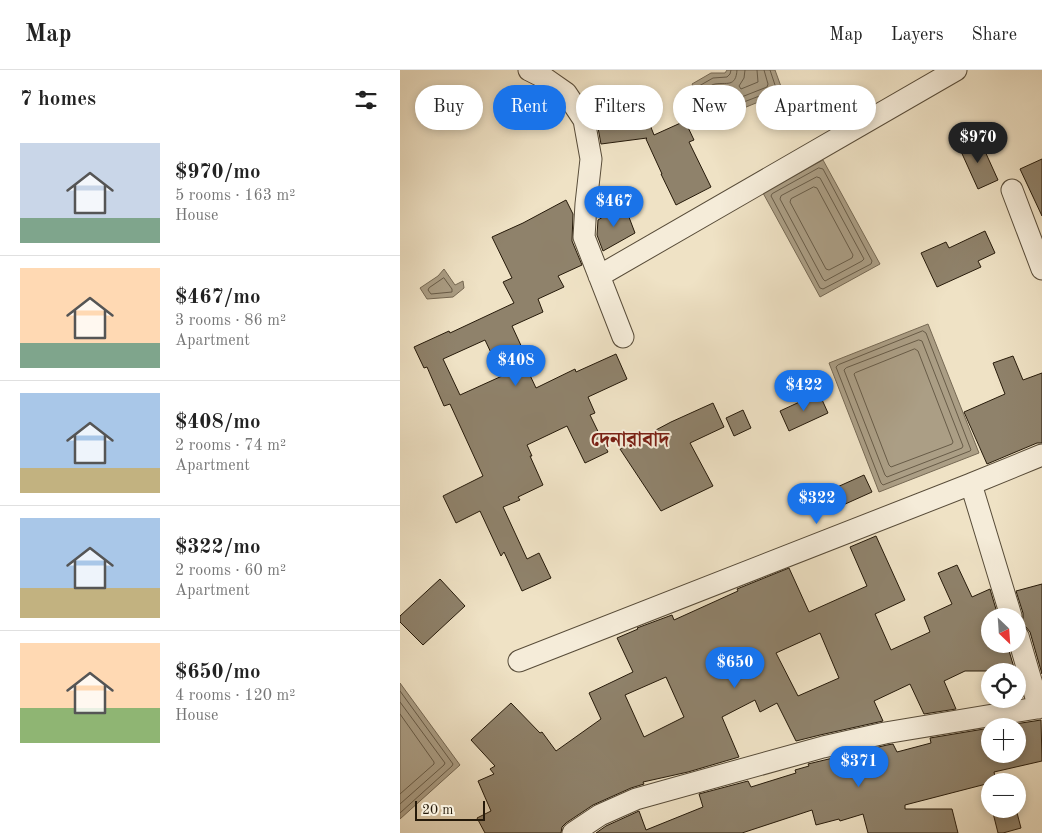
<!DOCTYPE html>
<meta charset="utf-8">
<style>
body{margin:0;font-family:"Old Standard TT","Noto Serif Bengali",serif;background:#f6f6f6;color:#222;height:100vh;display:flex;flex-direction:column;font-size:19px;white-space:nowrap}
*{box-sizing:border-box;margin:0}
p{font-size:16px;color:#767676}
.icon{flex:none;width:28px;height:28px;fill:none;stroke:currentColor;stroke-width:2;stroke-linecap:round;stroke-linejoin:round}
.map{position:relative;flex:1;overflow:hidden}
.sheet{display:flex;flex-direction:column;background:#fff;width:400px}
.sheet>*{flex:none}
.banner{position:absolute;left:15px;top:15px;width:475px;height:45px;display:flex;gap:10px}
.needle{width:32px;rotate:155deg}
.tools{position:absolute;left:581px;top:538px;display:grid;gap:10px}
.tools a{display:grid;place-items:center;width:45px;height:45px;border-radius:50%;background:#fff;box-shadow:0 2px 8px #0003;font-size:25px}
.scale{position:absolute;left:15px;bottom:12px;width:70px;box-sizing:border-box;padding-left:5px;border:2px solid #261a0a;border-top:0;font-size:14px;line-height:18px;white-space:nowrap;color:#261a0a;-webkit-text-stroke:4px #f5ecd9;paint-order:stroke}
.price{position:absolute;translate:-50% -42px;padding:0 11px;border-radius:18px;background:#1a73e8;color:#fff;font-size:16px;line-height:32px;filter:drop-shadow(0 1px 2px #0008)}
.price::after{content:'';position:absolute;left:50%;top:30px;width:15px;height:11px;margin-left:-8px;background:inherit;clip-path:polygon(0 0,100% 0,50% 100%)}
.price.on{background:#222;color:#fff}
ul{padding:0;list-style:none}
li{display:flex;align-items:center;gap:15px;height:125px;padding:0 20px}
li+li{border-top:1px solid #e0e0e0}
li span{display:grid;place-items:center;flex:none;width:140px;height:100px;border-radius:0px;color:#555}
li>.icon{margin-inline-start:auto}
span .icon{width:60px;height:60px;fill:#fffc;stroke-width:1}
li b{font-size:21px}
h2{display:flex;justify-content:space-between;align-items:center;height:60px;padding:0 20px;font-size:21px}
.chip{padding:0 18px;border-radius:22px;background:#fff;box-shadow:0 2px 8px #0003;font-size:18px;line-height:45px}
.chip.on{background:#1a73e8;color:#fff}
header{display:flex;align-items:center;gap:30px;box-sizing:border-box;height:70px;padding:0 25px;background:#fff;border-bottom:1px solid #e0e0e0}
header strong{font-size:24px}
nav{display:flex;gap:28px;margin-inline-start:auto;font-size:18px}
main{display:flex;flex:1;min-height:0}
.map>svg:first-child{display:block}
</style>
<header>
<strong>Map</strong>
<nav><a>Map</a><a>Layers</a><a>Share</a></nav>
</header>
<main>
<section class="sheet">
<h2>7 homes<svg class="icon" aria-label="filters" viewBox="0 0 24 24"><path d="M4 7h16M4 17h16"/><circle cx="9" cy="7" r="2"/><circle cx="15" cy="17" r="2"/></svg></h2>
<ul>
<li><span style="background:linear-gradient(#c9d6e8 75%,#7fa58c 0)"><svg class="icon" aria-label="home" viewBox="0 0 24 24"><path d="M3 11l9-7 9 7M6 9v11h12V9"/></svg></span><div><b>$970/mo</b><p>5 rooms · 163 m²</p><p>House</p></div></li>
<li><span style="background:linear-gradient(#ffd9b3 75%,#7fa58c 0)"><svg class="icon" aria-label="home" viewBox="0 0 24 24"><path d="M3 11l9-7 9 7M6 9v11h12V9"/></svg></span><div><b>$467/mo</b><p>3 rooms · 86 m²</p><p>Apartment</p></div></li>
<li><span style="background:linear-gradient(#a9c7e8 75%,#c2b280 0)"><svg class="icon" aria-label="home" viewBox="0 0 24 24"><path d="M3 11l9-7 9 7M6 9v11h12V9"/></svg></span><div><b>$408/mo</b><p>2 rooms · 74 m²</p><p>Apartment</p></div></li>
<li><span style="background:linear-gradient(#a9c7e8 70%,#c2b280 0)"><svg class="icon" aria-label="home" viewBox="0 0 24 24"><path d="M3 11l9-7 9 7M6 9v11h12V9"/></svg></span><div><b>$322/mo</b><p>2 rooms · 60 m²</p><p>Apartment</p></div></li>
<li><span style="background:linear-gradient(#ffd9b3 65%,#8fb573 0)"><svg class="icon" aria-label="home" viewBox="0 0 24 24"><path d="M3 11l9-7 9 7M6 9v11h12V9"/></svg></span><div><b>$650/mo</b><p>4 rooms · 120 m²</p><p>House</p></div></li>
</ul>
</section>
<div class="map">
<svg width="642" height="763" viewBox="0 0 642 763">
<rect width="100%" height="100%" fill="#efe2c5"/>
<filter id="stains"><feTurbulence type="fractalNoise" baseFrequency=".004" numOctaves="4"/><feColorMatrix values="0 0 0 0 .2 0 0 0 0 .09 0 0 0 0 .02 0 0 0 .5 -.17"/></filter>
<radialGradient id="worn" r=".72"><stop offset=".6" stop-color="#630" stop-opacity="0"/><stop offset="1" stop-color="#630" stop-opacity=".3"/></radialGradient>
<!-- water -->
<path fill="#ab9e85" stroke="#766954" d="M327,0H375L383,22L307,53L292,14L311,3H325Z
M423,90L480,194L420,227L363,123Z
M44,199L55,215L63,211L64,218L53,227L27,229L20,218L38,206Z
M528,254L579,383L479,422L429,293Z
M0,613L60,695L0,749Z"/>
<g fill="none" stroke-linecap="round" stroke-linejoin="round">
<!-- shore -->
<path stroke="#685c48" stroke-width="1" d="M331,0L330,4L327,7L313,8L299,16L310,45L375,20L376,18L370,0
M337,0C336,18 326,12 315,14C313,14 309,17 307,18V21L314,37H316L367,17L368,14L364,0
M345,0L344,8L339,16L341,19L358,12L357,0
M419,98L423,99L472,191L471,194L423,219L420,218L371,126L372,124Z
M417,107L420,108L464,189L462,191L425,211L423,209L380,129L381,126Z
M414,117L417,118L453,185L452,188L429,200L426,199L390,132L391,129Z
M44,208L52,219V222L31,224L28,220L29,218Z
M523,261L526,263L571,380L570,381L483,415L481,413L436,297L438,295Z
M519,270L522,271L563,376L562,378L487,407L485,405L444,300L446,298Z
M515,279L518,281L553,372L552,374L491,397L489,395L454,304L455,303Z
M0,621L53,694L52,696L0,743
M0,632L45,693L44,695L0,734
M0,644L34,692V694L0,724"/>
</g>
<!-- building -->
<path fill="#8f826b" stroke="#261a0a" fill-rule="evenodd" d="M237,22L254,65L285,51L294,70L289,72L311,117L276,135L261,104H262L246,69L247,68L201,74L196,47L187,32Z
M579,68L598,110L578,119L559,77Z
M642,89V146L620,99Z
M166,130L173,144L172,171L182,195L158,206L164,217L138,229L143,242L112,256L124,282L120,284L136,318L175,299L176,302L216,284L227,309L188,327L195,343L190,345L208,382L185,393L167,356L127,375L132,386H130L143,415L118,427L120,430L103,437L127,489L139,483L151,508L122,521L104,482L101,486L80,441L56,453L43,426L83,406L50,334L44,336L27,297L24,298L14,277L49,261L50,263L114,233L103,212L112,208L92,167L123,153ZM85,270L102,306L60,325L43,289Z
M224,134L235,163L203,181L197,165L198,150Z
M585,161L595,183L578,191L581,197L537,217L521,183L546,172L549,178Z
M613,286L623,310L642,303V373H637L587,394L564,342L605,324L593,293Z
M419,323L428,343L389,361L380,341Z
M313,333L324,357L290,373L313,416L261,441L220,379L271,352Z
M343,340L351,358L334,366L326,348Z
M464,405L472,422L443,435L435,418Z
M476,466L505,530L475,544L491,580L530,562L524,547L552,534L538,503L557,495L572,527L590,519L598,546H590V574H607L615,601H565L544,611L556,639L524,644L510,614L474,631L483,651L420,665L396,671L377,633L360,642L355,630L322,647L339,687L288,702L243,712L244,714L231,718L193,735L166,753L162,757L161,763H85L77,748L91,741L78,711L94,704L90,699L95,696L71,670L111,633L140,663L142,662L156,681L201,649L189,623L233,602L217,568L238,559L237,558L272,545L274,550L338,521L337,519L389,498L409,542L467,516L450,477ZM420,563L439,608L398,626L376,583ZM266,607L284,647L244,667L225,625Z
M40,509L65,536L23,575L0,552V546Z
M642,514V604L630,562L626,557L621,554L623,548V543L616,521Z
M618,609L623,627L618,628Z
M641,650L642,691L594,702L596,711H590V713L505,735V739H552L558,763H468L463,744L440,751L439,749L416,755L412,740L342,763H196L206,756L239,741L246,760L303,737L299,724L348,711L351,717L396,703L395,700L409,696L408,694L487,675L493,674L497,682L531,673L530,668L590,658V684H618V656H602Z
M592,739H616L621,758L603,763H598Z"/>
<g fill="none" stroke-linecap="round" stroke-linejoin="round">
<defs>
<path id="minor" d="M129,0L143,7L166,23L184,50L191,89L186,134L184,167L223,267
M612,120L642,199
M199,206L556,0
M571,414L642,385
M618,566L639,638
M119,591L571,414L611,546
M173,763L200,745L236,729L423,677L485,663L642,637"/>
</defs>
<!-- minor casing -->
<use href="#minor" stroke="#584c39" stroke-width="23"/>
<!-- minor -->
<use href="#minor" stroke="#f5ecd9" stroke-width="21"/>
</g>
<g text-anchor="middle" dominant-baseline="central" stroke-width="4" stroke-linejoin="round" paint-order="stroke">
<!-- district labels -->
<g font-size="20" font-weight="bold" fill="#7a1f14" stroke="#f5ecd9">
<text x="230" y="371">দেনারাবাদ</text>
</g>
</g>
<rect width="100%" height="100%" filter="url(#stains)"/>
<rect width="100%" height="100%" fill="url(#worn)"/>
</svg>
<div class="tools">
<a><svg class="needle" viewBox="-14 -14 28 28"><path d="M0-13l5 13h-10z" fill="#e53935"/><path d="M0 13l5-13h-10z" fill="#767676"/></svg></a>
<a><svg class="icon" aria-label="locate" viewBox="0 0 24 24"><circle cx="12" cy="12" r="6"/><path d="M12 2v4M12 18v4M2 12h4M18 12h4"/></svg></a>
<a>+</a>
<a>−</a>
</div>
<div class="scale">20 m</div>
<b class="price on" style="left:578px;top:94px">$970</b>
<b class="price" style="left:214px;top:158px">$467</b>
<b class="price" style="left:116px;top:317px">$408</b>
<b class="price" style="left:404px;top:342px">$422</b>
<b class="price" style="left:417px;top:455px">$322</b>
<b class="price" style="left:335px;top:619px">$650</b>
<b class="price" style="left:459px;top:718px">$371</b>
<div class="banner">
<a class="chip">Buy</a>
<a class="chip on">Rent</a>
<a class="chip">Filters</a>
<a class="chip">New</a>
<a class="chip">Apartment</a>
</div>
</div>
</main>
